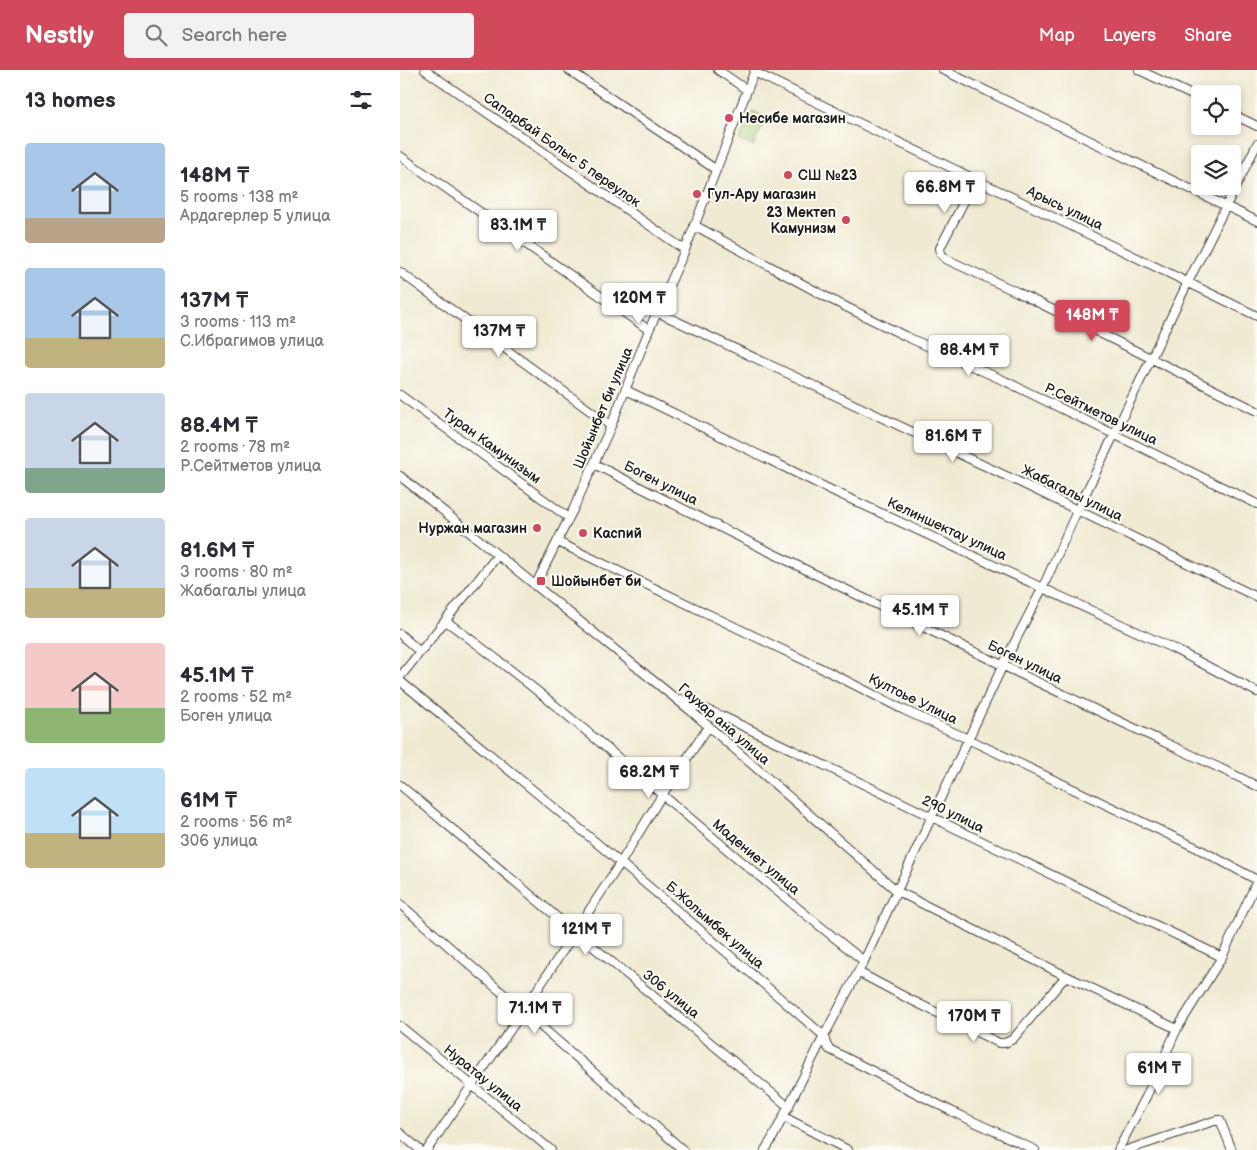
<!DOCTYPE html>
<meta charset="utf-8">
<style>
body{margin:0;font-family:"Balsamiq Sans",sans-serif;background:#f2f2f3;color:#2b2b33;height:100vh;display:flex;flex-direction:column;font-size:19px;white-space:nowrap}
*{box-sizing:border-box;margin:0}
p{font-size:16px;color:#7c7c81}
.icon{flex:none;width:28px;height:28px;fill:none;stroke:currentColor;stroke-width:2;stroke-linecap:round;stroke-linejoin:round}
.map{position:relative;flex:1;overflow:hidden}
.panel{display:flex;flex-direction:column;background:#fff;width:400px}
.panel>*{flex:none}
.tools{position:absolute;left:791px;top:15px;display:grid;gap:10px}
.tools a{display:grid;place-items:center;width:50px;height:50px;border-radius:5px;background:#fff;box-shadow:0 2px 8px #0003;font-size:25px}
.price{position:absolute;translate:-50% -42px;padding:0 11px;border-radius:5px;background:#fff;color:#222;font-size:16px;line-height:32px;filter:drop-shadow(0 1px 2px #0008)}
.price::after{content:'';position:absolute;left:50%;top:30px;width:15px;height:11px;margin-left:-8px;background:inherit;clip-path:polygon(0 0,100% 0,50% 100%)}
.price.current{background:#d1495b;color:#fff}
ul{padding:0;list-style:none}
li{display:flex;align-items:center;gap:15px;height:125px;padding:0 25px}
li span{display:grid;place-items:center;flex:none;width:140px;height:100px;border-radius:5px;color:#555}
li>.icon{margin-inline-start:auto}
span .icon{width:60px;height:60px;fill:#fffc;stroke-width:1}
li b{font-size:21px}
h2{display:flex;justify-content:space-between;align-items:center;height:60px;padding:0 25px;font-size:21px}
header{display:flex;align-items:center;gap:30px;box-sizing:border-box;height:70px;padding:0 25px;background:#d1495b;color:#fff}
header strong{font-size:24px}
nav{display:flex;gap:28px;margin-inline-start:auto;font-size:18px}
.search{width:350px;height:45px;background:#f2f2f3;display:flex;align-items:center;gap:12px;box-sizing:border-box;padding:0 18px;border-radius:5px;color:#7c7c81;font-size:19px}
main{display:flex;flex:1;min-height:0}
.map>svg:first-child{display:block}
</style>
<header>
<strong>Nestly</strong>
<div class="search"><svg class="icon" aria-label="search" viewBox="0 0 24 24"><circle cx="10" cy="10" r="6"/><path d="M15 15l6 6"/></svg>Search here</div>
<nav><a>Map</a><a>Layers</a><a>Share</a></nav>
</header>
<main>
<section class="panel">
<h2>13 homes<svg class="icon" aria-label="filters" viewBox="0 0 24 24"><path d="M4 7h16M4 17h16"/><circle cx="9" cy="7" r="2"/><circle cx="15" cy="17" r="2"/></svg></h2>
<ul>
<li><span style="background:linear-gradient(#a9c7e8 75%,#b9a48a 0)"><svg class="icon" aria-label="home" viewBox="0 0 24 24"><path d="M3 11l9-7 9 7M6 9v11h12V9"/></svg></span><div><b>148M ₸</b><p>5 rooms · 138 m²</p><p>Ардагерлер 5 улица</p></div></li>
<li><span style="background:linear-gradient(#a9c7e8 70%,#c2b280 0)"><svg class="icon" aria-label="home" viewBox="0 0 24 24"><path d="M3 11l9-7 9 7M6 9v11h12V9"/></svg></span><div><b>137M ₸</b><p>3 rooms · 113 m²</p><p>С.Ибрагимов улица</p></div></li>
<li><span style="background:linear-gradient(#c9d6e8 75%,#7fa58c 0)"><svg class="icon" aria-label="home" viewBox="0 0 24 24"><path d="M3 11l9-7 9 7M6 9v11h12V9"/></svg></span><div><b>88.4M ₸</b><p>2 rooms · 78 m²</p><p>Р.Сейтметов улица</p></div></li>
<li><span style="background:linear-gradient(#c9d6e8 70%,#c2b280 0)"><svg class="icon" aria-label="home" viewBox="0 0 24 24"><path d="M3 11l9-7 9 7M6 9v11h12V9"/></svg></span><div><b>81.6M ₸</b><p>3 rooms · 80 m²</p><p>Жабагалы улица</p></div></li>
<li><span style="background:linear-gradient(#f6c9c9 65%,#8fb573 0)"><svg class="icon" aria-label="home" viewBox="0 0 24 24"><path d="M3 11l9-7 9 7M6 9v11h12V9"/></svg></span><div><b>45.1M ₸</b><p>2 rooms · 52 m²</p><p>Боген улица</p></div></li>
<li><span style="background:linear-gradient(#bfe0f5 65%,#c2b280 0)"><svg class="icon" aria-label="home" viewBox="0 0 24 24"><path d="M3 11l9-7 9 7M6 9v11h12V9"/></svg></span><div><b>61M ₸</b><p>2 rooms · 56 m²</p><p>306 улица</p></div></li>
</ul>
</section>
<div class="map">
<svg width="857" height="1080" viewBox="0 0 857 1080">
<rect width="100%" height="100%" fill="#fdfcf7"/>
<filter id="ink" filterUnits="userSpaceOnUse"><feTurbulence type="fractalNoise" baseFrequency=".02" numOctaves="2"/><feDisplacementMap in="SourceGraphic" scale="10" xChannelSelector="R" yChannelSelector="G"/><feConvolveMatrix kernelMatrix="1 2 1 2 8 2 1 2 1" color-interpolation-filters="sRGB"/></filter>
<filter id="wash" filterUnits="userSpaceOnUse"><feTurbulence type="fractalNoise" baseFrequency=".0096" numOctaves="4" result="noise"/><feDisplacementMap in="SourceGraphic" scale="20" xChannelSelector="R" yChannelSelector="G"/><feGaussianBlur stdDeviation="1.12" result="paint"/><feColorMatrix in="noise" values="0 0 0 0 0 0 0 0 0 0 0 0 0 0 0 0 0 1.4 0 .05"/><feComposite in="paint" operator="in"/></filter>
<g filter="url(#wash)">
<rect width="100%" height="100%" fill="#f1ead2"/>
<!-- pitch -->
<path fill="#b0d37c" stroke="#66784c" d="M353,41L367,48L353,76L339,70Z"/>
</g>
<g filter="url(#ink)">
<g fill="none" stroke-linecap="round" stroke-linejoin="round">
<defs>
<path id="minor" d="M25,0L285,180
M169,0L315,99
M318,0L347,20
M543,0L857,151
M739,0L800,29
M354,2L857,246
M832,44L857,56
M0,86L249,260
M576,108L540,178L541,184L546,189L617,222L857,341
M294,155L430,229L505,266L605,311L857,434
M0,202L211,356
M257,242L619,412L857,527
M226,320L429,419L774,579L857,622
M0,325L169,448
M194,394C358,477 523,558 690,637C745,664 802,689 857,716
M0,406L291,641L497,821L666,906L777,959L822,887L857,811
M158,472L433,604L504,640L568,669L797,778L857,810
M135,516L173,440L211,356L249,260L285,180L355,0
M46,551C191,657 322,781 464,891
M0,564L20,582
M0,607L98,485
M0,611C143,727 284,845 424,966L426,974L429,979L553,1042L635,1080
M281,629L322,646L822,887
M0,715L164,853L389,1037
M0,834L283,1080
M458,902L507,928L599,973H605L613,969L666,906
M0,956L151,1080
M384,1047L448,1080
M820,1050L832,1080
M0,1063L20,1080
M27,1080L124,940L221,792L262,725L309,656
M365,1080L372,1069L424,966L464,891L603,595L643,517L677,441L788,212L857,74
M718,1080L746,1027L777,959
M727,1080L817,1050"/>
</defs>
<!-- minor casing -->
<use href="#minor" stroke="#3c3b37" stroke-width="10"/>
<!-- minor -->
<use href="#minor" stroke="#fff" stroke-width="8"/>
</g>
</g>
<!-- markers -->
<g fill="#d1495b" stroke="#fdfcf7" stroke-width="2">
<circle cx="329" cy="48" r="5"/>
<circle cx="388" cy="105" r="5"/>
<circle cx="297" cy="124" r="5"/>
<circle cx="446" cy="150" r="5"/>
<circle cx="137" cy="458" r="5"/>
<circle cx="183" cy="463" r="5"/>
<rect x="136" y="506" width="10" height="10" rx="2.5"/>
</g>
<g text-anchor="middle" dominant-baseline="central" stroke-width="4" stroke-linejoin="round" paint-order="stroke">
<!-- poi labels -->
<g font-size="14" font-weight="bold" fill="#1c1c1c" stroke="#fdfcf7" text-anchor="start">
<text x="339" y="48">Несибе магазин</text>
<text x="398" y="105">СШ №23</text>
<text x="307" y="124">Гул-Ару магазин</text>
<text x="436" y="142" text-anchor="end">23 Мектеп<tspan x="436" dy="16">Камунизм</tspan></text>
<text x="127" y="458" text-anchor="end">Нуржан магазин</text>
<text x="193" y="463">Каспий</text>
<text x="151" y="511">Шойынбет би</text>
</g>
<!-- street labels -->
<g font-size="14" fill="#1c1c1c" stroke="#fdfcf7">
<text transform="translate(162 80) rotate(35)">Сапарбай Болыс 5 переулок</text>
<text transform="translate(665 138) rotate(26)">Арысь улица</text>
<text transform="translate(203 338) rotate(-67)">Шойынбет би улица</text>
<text transform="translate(701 344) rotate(26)">Р.Сейтметов улица</text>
<text transform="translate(92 376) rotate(36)">Туран Камунизым</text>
<text transform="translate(261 413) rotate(27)">Боген улица</text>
<text transform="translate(672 423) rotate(26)">Жабагалы улица</text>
<text transform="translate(547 459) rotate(25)">Келиншектау улица</text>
<text transform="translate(625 592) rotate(26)">Боген улица</text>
<text transform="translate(513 629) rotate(26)">Култоье Улица</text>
<text transform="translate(324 654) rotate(41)">Гаухар ана улица</text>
<text transform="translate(553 744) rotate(26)">290 улица</text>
<text transform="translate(356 787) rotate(40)">Мадениет улица</text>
<text transform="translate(315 855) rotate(41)">Б.Жолымбек улица</text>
<text transform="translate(271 924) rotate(39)">306 улица</text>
<text transform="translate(83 1008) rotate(39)">Нуратау улица</text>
</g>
</g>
</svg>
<div class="tools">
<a><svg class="icon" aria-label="locate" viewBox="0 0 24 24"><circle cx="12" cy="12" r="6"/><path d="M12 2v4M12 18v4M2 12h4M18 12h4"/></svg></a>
<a><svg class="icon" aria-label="layers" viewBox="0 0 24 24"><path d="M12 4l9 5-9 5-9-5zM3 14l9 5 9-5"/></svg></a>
</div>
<b class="price" style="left:545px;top:144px">66.8M ₸</b>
<b class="price" style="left:118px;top:182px">83.1M ₸</b>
<b class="price" style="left:239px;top:255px">120M ₸</b>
<b class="price current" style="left:692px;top:272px">148M ₸</b>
<b class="price" style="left:99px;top:288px">137M ₸</b>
<b class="price" style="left:569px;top:307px">88.4M ₸</b>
<b class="price" style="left:553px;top:393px">81.6M ₸</b>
<b class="price" style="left:520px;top:567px">45.1M ₸</b>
<b class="price" style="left:249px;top:729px">68.2M ₸</b>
<b class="price" style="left:186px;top:886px">121M ₸</b>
<b class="price" style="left:135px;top:965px">71.1M ₸</b>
<b class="price" style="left:574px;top:973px">170M ₸</b>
<b class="price" style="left:759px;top:1025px">61M ₸</b>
</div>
</main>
